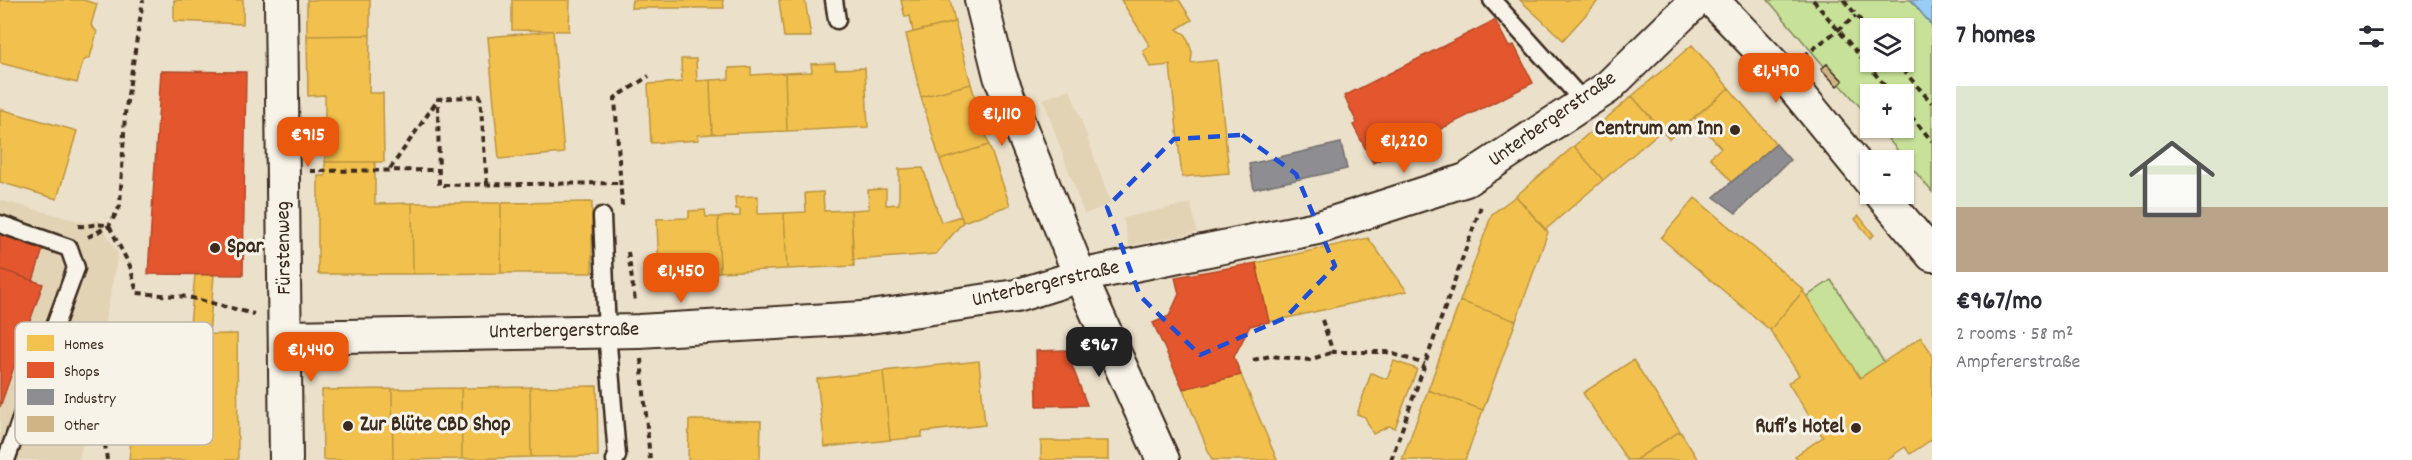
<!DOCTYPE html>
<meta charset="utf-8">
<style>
body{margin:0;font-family:Dekko,sans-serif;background:#f2f2f3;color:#2b2b33;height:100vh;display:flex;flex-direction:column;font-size:22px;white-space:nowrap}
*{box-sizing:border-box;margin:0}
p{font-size:20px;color:#7c7c81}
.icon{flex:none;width:33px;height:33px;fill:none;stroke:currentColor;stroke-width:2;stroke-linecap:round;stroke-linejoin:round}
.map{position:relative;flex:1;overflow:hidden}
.panel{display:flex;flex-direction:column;background:#fff;width:480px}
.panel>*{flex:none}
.tools{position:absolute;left:1860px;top:18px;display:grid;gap:12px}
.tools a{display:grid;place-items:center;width:54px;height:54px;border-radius:0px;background:#fff;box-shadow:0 2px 4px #0004;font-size:30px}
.price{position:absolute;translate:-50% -51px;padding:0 14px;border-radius:12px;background:#ea580c;color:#fff;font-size:20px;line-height:39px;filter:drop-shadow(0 2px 3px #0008)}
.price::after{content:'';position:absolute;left:50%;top:36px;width:18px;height:14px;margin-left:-9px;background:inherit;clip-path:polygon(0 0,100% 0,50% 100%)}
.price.selected{background:#222;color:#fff}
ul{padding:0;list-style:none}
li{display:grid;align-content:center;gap:12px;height:318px;padding:0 24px}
li span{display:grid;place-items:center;height:186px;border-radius:0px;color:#555}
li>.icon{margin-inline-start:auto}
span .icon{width:108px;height:108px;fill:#fffc;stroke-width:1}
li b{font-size:26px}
h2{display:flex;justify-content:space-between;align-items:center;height:72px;padding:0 24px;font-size:26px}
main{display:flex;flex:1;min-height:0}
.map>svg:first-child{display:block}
</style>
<main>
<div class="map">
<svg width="1932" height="460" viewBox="0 0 1932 460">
<rect width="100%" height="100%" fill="#ebe0ca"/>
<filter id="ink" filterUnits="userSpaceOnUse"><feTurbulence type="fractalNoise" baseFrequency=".0167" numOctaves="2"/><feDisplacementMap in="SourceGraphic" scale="12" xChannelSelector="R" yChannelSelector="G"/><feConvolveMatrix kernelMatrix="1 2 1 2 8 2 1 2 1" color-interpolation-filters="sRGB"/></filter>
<g filter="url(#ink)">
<!-- built -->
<path fill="#e3d3b5" d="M1070,89L1111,204L1084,214L1043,99Z
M0,200L86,223L99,220L118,254L79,460H0Z
M1191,203L1197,232L1129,246L1123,218Z"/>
<!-- green -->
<path fill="#c7e298" stroke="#81865b" stroke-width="1.5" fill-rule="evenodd" d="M1768,0H1911L1932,26V192L1879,128H1904V94H1870V118L1840,84L1842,81L1827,64L1824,66ZM1870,28H1904V62H1870Z
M1831,280L1884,362L1860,378L1806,297Z"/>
<!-- water -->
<path fill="#98cdf6" stroke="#738ca0" stroke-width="1.5" d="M1911,0H1932V26Z"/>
<!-- homes -->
<path fill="#f2c14e" stroke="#bb9440" stroke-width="1.5" d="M0,0H83L97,4L91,25L97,32L90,57L83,61L77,83L0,63Z
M174,0H243V24L174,21Z
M307,0H370V35L307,36Z
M512,0H570L569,31L512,30Z
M632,0H723L724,8H631Z
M779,0H805L811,37H784Z
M901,0H950L955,22L913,32L910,16L905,17Z
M1121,0H1179L1192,20L1177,29L1186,35L1192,52L1191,63L1217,60L1229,173L1182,177L1170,65L1150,67L1143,51L1150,46Z
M1520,0H1599L1563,40Z
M955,22L971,84L921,97L906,34Z
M553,31L564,153L499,159L488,37Z
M370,35L369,93H383L384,162H325V95L308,96L307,36Z
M1692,45L1729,88L1669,139L1632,96Z
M681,59H696L697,81L710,80L712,134L698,135L699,140L651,143L648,84L682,82Z
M835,63V69L865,68L868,127L787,131L785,73L812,72L811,64Z
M751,67V75L785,73L787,131L712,134L710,80L729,79V68Z
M971,84L989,145L940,160L921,97Z
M1729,88L1776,144L1732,182L1710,157L1721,148L1694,117Z
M1632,96L1662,130L1603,180L1574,146Z
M0,109L77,131L57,199L0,182Z
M989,145L1010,205L963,222L940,160Z
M1574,146L1603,180L1545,230L1516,196Z
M325,162H375V204L412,203L413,274H318V176H325Z
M923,168L941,222L961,216L963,222L936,254L853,260L851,210L869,209L868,190L886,189V205L899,204V169Z
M823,192L824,211L851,210L854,266L787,269L784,213L806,212L805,193Z
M758,196V214L784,213L787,269L720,272L718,217L740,216V209H736L735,197Z
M1516,196L1548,232L1516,321L1460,301L1492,214Z
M1695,198L1804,290L1770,330L1661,238Z
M592,202V273H501V203Z
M412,203H501V273L413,274Z
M705,210L706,217H718L720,272L659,275L657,219L689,218V211Z
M1859,216L1874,235L1870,238L1855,219Z
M1368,238L1407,291L1269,322L1256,263Z
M195,275H214L209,334H189Z
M1803,291L1860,378L1921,337L1932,354V439L1910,454L1905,447L1886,460H1798L1795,456L1823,437L1788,383L1799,375L1770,330Z
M1460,301L1516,321L1483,410L1428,390Z
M237,334L238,460H129L142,335Z
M1633,360L1680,431L1635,460H1627L1583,393Z
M979,361L985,425L922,432V437L890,440L883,371Z
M1394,361L1417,369L1395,428L1389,426L1373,434L1365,417L1357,414L1371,373L1387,379Z
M883,371L890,440L825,447L817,379Z
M1241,375L1277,460H1212L1183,389Z
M597,386L598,456L531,457L530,387Z
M530,387L531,457L462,459L461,388Z
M461,388L462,459L393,460L392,389Z
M392,389L393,460H323L322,390Z
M1428,390L1483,410L1465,460H1402Z
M689,420L761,421L760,460H688Z
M1680,431L1698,460H1635Z
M1041,441H1108V460H1041Z"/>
<!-- shops -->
<path fill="#e4572e" stroke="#b14a29" stroke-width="1.5" d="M1495,20L1509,47L1514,45L1533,83L1373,163L1353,125L1357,123L1344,96Z
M161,71L246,72L243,275L148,274Z
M0,233L43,249L33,281L0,269Z
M1256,263L1269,322L1250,326L1234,357L1241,375L1183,389L1153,323L1169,316L1179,294L1175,277Z
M0,269L43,284L0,407Z
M1066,350L1087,405L1037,406L1036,351Z"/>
<!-- industry -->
<path fill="#8d8d92" stroke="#746f6f" stroke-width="1.5" d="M1341,143L1347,169L1254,189L1249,164Z
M1776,144L1790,160L1736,213L1714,197Z"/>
<!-- building -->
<path fill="#cfb485" stroke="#3b2a1e" stroke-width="1.5" d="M1827,64L1843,81L1837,86L1821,69Z"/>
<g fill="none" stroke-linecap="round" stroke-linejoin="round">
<defs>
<path id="service" d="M834,0L837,20
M1492,0L1584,102
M602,216L607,332L617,456L615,460
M0,224L69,248L76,268L6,460"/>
<path id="minor" d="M281,0L286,460
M981,0L1000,76L1080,276L1163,460
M1712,0L1782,73L1870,181
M1881,194L1932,255
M286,337L639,331L863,318L1016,296L1080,276L1317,228L1466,180L1607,88L1697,0"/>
</defs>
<!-- service casing -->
<use href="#service" stroke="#3b2a1e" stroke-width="21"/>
<!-- minor casing -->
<use href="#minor" stroke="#3b2a1e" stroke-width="36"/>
<!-- path -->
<path stroke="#3b2a1e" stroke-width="4" stroke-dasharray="6 4.5" stroke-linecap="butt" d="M1813,0L1892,94
M1844,0L1870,32
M1804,56L1856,16
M1896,62L1932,103
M1904,108L1932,141
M390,169L437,101
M310,171L439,170
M487,184L480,96L438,99L439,185L620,183
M622,206L615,98L649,76
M78,226C89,227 98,222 109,226L130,266L137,293L188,297L254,314
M88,237L109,226L120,206L125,114L143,0
M628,252L635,301
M1322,320L1333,352H1387L1425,364
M641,359L650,460
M1253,360L1270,356L1309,360L1333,352
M107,460L104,436L113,407
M1391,460L1481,206"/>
<!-- service -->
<use href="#service" stroke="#f7f3e8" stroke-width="16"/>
<!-- minor -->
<use href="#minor" stroke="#f7f3e8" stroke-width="32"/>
</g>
</g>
<!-- marked area -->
<path fill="none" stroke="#1d4ed8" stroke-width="4.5" stroke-dasharray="12 8" stroke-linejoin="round" d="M1242,135L1296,174L1335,266L1285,318L1200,355L1140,296L1107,207L1174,139Z"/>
<!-- markers -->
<g fill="#3b2a1e" stroke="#f7f3e8" stroke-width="2">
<circle cx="1735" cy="130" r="6"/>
<circle cx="215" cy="248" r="6"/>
<circle cx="348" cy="426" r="6"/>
<circle cx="1856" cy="428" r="6"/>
</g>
<g text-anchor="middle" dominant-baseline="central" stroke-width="6" stroke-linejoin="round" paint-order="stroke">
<!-- street labels -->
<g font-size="21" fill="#3b2a1e" stroke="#f7f3e8">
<text transform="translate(1553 120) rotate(-35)">Unterbergerstraße</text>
<text transform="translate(285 248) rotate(-91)">Fürstenweg</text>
<text transform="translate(1046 285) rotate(-13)">Unterbergerstraße</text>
<text transform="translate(564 332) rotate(-1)">Unterbergerstraße</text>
</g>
<!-- poi labels -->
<g font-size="21" font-weight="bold" fill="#3b2a1e" stroke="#f7f3e8" text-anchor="end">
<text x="1723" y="130">Centrum am Inn</text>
<text x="227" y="248" text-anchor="start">Spar</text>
<text x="360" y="426" text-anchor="start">Zur Blüte CBD Shop</text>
<text x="1844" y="428">Rufi’s Hotel</text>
</g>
</g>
<!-- legend -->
<rect x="15" y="322" width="198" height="123" rx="9" fill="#f7f3e8" stroke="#bfb7ab" stroke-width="1.5"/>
<rect x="27" y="335" width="27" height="16" fill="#f2c14e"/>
<rect x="27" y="362" width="27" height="16" fill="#e4572e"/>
<rect x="27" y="389" width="27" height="16" fill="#8d8d92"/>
<rect x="27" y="416" width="27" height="16" fill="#cfb485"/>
<g font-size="16" fill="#3b2a1e">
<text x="64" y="349">Homes</text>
<text x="64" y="376">Shops</text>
<text x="64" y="403">Industry</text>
<text x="64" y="430">Other</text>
</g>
</svg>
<div class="tools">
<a><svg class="icon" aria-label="layers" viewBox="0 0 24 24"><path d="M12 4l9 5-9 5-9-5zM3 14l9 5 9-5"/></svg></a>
<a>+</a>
<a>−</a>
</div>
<b class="price" style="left:1776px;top:104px">€1,490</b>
<b class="price" style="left:1002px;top:147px">€1,110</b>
<b class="price" style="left:308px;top:168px">€915</b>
<b class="price" style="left:1404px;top:174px">€1,220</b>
<b class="price" style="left:681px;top:304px">€1,450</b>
<b class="price selected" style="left:1099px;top:378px">€967</b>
<b class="price" style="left:311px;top:383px">€1,440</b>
</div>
<section class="panel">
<h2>7 homes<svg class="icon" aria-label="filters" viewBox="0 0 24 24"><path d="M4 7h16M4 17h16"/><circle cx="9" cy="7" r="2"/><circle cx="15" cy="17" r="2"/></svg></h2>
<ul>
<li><span style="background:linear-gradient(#dfe7d0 65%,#b9a48a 0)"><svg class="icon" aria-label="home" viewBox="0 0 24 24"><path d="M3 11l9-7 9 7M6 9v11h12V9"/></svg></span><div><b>€967/mo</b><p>2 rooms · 58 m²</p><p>Ampfererstraße</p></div></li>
</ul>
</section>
</main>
